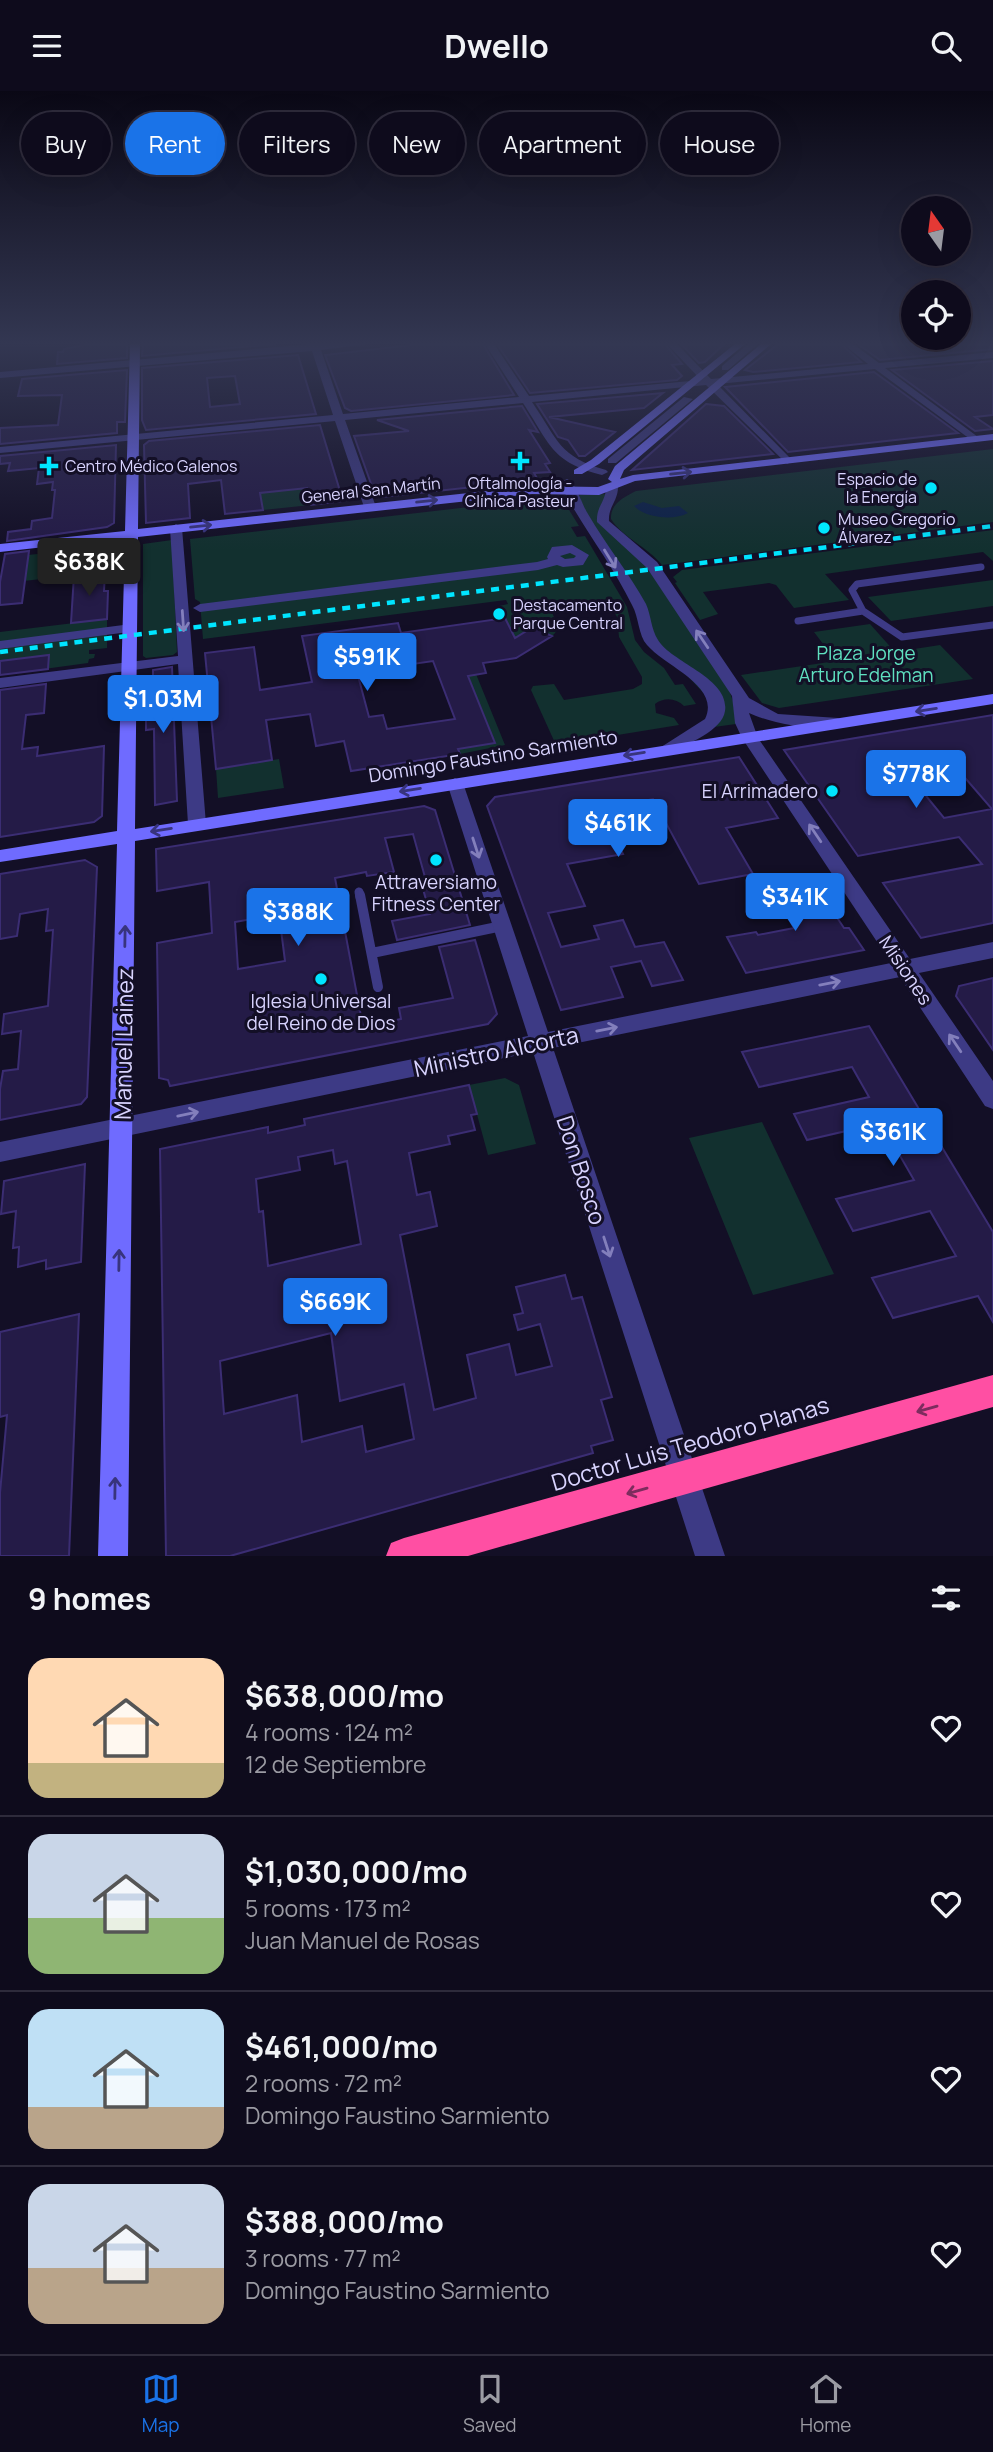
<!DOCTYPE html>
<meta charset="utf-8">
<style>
body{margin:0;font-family:Manrope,sans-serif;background:#171425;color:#f1f3f6;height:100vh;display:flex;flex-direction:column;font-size:26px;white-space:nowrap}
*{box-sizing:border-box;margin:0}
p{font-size:23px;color:#9b9ba3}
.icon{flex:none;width:38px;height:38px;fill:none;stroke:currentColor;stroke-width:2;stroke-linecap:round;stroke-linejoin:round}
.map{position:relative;height:1465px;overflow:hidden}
.side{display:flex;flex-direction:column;background:#0e0b1c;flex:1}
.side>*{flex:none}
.hud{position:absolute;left:21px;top:21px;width:952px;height:63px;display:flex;gap:14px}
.needle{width:46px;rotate:346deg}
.controls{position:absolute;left:901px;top:105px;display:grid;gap:14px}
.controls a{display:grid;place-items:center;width:70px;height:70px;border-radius:50%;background:#0e0b1c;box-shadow:0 7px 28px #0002,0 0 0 2px #2e2b3b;font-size:35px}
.price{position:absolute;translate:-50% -60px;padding:0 16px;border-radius:7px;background:#1a73e8;color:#fff;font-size:23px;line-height:46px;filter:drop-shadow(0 2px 4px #0008)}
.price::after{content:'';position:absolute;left:50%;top:42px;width:21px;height:16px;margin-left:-10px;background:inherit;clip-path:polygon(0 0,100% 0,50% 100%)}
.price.selected{background:#222;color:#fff}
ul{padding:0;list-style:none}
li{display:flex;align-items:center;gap:21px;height:175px;padding:0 28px}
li+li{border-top:2px solid #2e2b3b}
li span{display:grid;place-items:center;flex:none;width:196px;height:140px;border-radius:21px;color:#555}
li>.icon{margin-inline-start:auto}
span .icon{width:84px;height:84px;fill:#fffc;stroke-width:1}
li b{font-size:30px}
h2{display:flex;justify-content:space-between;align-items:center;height:84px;padding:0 28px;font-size:30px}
.pill{padding:0 24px;border-radius:32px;background:#0e0b1c;box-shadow:0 7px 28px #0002,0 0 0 2px #2e2b3b;font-size:24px;line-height:63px}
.pill.selected{background:#1a73e8;color:#fff}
header{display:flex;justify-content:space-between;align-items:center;height:91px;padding:0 28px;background:#0e0b1c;font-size:32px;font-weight:700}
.tab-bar{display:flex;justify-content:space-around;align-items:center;height:98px;border-top:2px solid #2e2b3b;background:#0e0b1c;font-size:19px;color:#9b9ba3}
.tab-bar a{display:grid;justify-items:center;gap:4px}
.tab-bar .selected{color:#1a73e8}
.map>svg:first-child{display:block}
</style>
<header><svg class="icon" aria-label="menu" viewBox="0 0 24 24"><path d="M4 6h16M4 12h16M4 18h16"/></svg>Dwello<svg class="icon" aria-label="search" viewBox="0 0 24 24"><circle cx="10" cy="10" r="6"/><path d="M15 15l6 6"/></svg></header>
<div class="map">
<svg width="993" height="1465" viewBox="0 0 993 1465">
<rect width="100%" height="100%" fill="#130f26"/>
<!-- green -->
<path fill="#12302f" d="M993,358V431L662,474C648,456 623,447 611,428C610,413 624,406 636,400Z
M307,397L311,414L263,419L260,402Z
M607,403L602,435L639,465L727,594L733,610L736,633L714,636L722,622L657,552L587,426L579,404Z
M548,407L553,416L566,414L579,435L571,436L577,446L585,445L627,516L635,549L644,561L664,577L675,594L683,593L696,613L684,615C676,607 664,606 655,613L656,622L674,627L679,634L556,654L531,599L533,595L554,593L564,609L633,598L642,593V586L619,546L617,526L610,513L552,521C555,531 562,537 552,545L533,536L519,544L521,550L518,552L499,515L508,513L506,509L203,548L200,511L195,508L190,448Z
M993,439V470L983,461L825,483L849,509L794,517L776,494L769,492L703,501L718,523L700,529L675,492L677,491L673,486L682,479Z
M172,449L177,561L173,564L146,567L143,565V453Z
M103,456L110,458L109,480L24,490L28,464Z
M993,489V515L891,530L868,506Z
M107,528V538L0,552V541Z
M870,533L895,561L940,554L973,588L779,617L762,612L741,584L836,570L814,541Z
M107,541V557L89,559V563H95L94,567L89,568L88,572L0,584V555Z
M476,583L505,654L460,663L458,658L495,651L468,584Z
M279,668L284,697L218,707L216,678Z
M505,987L519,994L536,1053L488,1064L469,994Z
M762,1031L834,1183L753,1204L689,1047Z"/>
<!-- water -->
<path fill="#0c2248" d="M643,411L662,417L679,415L688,422C674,430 645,427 634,415Z"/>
<!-- building -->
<path fill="#241b47" stroke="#3b2d73" stroke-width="2" fill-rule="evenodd" d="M89,253H127V267L57,273L58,261H63L64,258Z
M143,253H276L142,265Z
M420,253H483L514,304L351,320L345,317L325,264Z
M497,253H665L682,273L672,274L682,285L677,289L530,302Z
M681,253H724L705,271L699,272Z
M778,253H841L861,271L753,281L745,279Z
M858,253H993V258L880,269Z
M298,264L316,323L146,339L142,329V277ZM235,285L240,313L210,316L207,287Z
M993,270V324L975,326L993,338L975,340L892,279Z
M127,279L125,331H117V342L0,353V337L58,334L62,304L18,305L22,288Z
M874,281L958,342L788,361L725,296Z
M663,302L644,317L549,326L615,341L585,365H579L568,349L558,346L537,313Z
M706,313L724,315L773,363L632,379Z
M522,315L538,341L529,339L550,372L545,373L550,381L534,382L538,389L382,406L375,404L354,345L409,340L377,329Z
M320,334L343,410L311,414L307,397L260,402L263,419L225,423L221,389L188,393L190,427L146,432L144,354L149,350Z
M116,354L114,432L107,436L7,450L8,441L31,438L32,430L52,427L55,399H52L53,391L37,393L39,377L8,380L10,372L0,373V365Z
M29,460L22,512L0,514V491L5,463Z
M105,481L104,500H108L107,528L71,532L74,484Z
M505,527L515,547L533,536L552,545L516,567L483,572L486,582L468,585L495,652L458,658L460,663L351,680L344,650L316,655L310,623L266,629L272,669L216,678L205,562L254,556L260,599L312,591L302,545L398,532L401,542ZM433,570L455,628L387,638L383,624L369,626L357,581Z
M49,564L48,578L0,584V570Z
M172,576L177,710L155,714L154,638L146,639V608L153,606V579Z
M46,593L44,622L26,624L22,658L38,656L37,665L104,655L102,725L94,731L0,746V599Z
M993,624V832L921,847L883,792L982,773L959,746L858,765L784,659ZM960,681L992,718L944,727L913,689Z
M739,666L778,727L726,737L753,783L699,793L653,708L616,715L618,717L602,720L623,763L567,773L585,815L548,822L561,856L599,848L594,835L623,829L635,856L664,851L683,889L652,895L641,870L611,876L623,906L561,919L487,715L495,706Z
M424,715L435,719L470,834L397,849L392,830L430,823L423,798L428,797L413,743L385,747L394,781L367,785L366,781L335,787L363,936L401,928L399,917L453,907L439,856L475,849L497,923L488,933L170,995L168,989L159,987L157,852L212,842L209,791L157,800L156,758ZM279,823L285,870L238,878L235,831Z
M85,769L97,776L87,1006L81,1013L0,1029V998L3,980L18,978L21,940L2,943L4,923L48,915L53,839L46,840L48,818L20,823L17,845L0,848V783Z
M797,784L818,818L825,817L828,823L834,822L844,837H849L864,859L746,882L727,846L756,841L758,844L794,837L767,790Z
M993,887V959L956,905L959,895Z
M869,935L993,1141V1231L978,1205L893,1227L872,1187L956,1165L930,1120L853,1140L836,1108L914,1089L881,1032L807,1049L794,1023L869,1006L852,976L759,996L742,961Z
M469,994L477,1023L471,1024L475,1039L448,1045L450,1053L409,1062L417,1104L430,1101L437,1135L400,1144L434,1319L476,1307L467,1264L509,1253L516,1284L552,1275L540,1233L518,1239L514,1224L523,1222L516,1196L565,1184L572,1208L582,1206L612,1306L601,1309L613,1349L591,1355L593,1362L230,1465H166L160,1058L268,1036V1042L305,1034L304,1028ZM333,1059L335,1073L347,1070L361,1153L268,1175L263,1120L259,1121L256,1088L300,1079L298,1066ZM331,1242L340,1310L404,1293L414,1348L366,1361L362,1335L302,1351L297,1304L224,1323L220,1270Z
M85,1073L81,1171L46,1178V1169L18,1176L19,1156L13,1157L16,1120L1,1123L4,1090Z
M79,1223L69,1465H0V1402L7,1324L0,1326V1241Z"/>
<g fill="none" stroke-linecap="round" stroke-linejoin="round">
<!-- lane-far2 -->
<path stroke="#3d3a85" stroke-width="7" d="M863,520L902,546L993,534
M798,530L863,520L852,499L857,493L981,476"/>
<!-- lane-far1 -->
<path stroke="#3d3a85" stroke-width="9" d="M359,801L360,806"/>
<!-- lane -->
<path stroke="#3d3a85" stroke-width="10" d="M360,804L378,896
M372,862L502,835"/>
<!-- street -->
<path fill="#3d3a85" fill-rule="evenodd" d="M310,253H368L321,259L343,323L519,306L485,253H494L529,305L701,289L667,253H677L711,288L868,273L843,253H853L879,272L993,261V267L885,277L978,346L979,348L974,351L875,278L717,293L791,368L793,370L787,373L706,294L532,311C558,349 559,366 606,379L608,381L602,384C551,371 550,353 523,312L345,329L376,416L370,420L364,416L335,330L0,362V356L333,324L312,260L0,287V281Z
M748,253H758L728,279H722V275Z
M684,306L693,308L616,372H608V368Z
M567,388C576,391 582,414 588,423C606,454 629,482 646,513C651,524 651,538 658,549C672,572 730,587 725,620C722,640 688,652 672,662L666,663L658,658L705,628C721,595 666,576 647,554C638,544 639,526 632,514C612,473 583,437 562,397L561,391Z
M612,393L618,396C618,410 608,416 609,430L657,471L749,607L778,623L838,627L846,632C832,646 767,631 749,622L758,647L910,868L993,851V867L919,882L993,990V1018L985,1015L900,886L553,957L725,1465H695L533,961L0,1071V1051L528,945L447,692L455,687L463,692L548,941L891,872L742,647L735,632L732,605L647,477L597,431C596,415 606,411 606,396Z
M176,433L182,437L206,733L197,739L188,733L178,573L0,597V587L178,565L170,437Z
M572,454L589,464L583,474L563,476L557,474L538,479L200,521L193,517L200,513L537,471L548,468L547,466L552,456ZM570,462L576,465L574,467L565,468L560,465Z
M131,533L136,534V540L0,558V550Z"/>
<!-- secondary -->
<path fill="#6f6bff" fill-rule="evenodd" d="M130,253H140L138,438L532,395L598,396L612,391L608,388L615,375L761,253H771L624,379L620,388L633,384L993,343V349L635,390L599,404L532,403L138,446L135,738L993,603V613L135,750L128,1465H98L117,753L0,771V759L117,740L125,447L0,461V453L125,440Z
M735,253H745L599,373L582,383H574V379L591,369Z"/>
<!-- highway -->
<path fill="#ff4fa3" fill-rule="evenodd" d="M993,1284V1316L468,1465H386L391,1452L404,1447Z"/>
<!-- rail -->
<path stroke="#00e5ff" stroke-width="4.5" stroke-dasharray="8 7" stroke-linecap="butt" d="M0,561L993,435"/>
</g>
<!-- one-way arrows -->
<defs><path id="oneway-shaft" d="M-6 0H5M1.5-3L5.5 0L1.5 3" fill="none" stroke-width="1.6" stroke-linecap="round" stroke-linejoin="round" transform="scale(1.75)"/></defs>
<g stroke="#38347d">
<use href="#oneway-shaft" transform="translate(681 382) rotate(-6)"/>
<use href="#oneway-shaft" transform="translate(427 410) rotate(-6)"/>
<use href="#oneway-shaft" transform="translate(201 435) rotate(-6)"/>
<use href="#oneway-shaft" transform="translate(926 619) rotate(171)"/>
<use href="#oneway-shaft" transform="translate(634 663) rotate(171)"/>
<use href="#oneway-shaft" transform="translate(410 699) rotate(171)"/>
<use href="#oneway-shaft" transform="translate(161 739) rotate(171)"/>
<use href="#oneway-shaft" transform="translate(125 845) rotate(-89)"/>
<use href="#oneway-shaft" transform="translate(119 1169) rotate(-89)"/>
<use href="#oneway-shaft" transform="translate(115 1397) rotate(-89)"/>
</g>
<g stroke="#837fbc">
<use href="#oneway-shaft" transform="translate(610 468) rotate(58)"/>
<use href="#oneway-shaft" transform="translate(183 530) rotate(86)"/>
<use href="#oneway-shaft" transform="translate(702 548) rotate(-124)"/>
<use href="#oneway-shaft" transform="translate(815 742) rotate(-124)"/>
<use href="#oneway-shaft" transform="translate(476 757) rotate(72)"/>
<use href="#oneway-shaft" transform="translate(830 892) rotate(-11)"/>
<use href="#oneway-shaft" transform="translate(607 938) rotate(-11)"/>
<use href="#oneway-shaft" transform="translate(955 952) rotate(-124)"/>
<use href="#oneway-shaft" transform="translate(188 1023) rotate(-12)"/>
<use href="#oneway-shaft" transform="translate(607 1156) rotate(72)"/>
</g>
<g stroke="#7d2c5e">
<use href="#oneway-shaft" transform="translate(927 1318) rotate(164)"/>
<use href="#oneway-shaft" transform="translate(637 1400) rotate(164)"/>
</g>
<!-- sky -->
<linearGradient id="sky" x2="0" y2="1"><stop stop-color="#0a0815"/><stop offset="0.55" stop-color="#333752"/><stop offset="1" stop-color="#333752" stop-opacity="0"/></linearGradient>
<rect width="993" height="459" fill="url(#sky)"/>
<!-- markers -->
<g fill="#00e5ff" stroke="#130f26" stroke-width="2.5">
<path d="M516.5 359.5h7v7h7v7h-7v7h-7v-7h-7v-7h7z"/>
<path d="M45.5 364.5h7v7h7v7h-7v7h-7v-7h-7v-7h7z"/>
<circle cx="931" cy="397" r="7"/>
<circle cx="824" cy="437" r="7"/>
<circle cx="499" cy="523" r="7"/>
<circle cx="832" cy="700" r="7"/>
<circle cx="436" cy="769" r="7"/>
<circle cx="321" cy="888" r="7"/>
</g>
<g text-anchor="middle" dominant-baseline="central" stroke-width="6" stroke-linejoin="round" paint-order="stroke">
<!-- far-poi labels -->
<g font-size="16" fill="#d9d4ff" stroke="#130f26" text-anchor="start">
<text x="65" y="375">Centro Médico Galenos</text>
<text x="917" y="388" text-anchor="end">Espacio de<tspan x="917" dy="18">la Energía</tspan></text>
<text x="520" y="392" text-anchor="middle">Oftalmología -<tspan x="520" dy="18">Clínica Pasteur</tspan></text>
<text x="838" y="428">Museo Gregorio<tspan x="838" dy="18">Álvarez</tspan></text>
<text x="513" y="514">Destacamento<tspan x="513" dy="18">Parque Central</tspan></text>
</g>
<!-- far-street labels -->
<g font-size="16" fill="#d9d4ff" stroke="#130f26">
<text transform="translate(371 399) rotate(-6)">General San Martín</text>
</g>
<!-- park labels -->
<g font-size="19" fill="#5fe0c0" stroke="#130f26">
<text x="866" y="562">Plaza Jorge<tspan x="866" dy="22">Arturo Edelman</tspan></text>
</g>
<!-- street labels -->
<g font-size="19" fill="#d9d4ff" stroke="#130f26">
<text transform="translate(493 665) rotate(-9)">Domingo Faustino Sarmiento</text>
<text transform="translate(906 879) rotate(56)">Misiones</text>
</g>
<!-- poi labels -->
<g font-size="19" fill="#d9d4ff" stroke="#130f26">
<text x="818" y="700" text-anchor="end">El Arrimadero</text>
<text x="436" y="791">Attraversiamo<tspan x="436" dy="22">Fitness Center</tspan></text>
<text x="321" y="910">Iglesia Universal<tspan x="321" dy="22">del Reino de Dios</tspan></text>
</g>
<!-- near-street labels -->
<g font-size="23" fill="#d9d4ff" stroke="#130f26">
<text transform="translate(123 953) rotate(-89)">Manuel Lainez</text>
<text transform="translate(496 960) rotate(-12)">Ministro Alcorta</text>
<text transform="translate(582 1079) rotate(72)">Don Bosco</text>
<text transform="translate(690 1352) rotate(-16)">Doctor Luis Teodoro Planas</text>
</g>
</g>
</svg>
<div class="controls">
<a><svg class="needle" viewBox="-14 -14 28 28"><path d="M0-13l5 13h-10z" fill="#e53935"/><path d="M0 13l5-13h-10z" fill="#9b9ba3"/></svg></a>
<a><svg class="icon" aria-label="locate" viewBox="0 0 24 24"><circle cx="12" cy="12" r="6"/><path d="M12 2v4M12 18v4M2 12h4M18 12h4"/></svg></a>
</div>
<b class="price selected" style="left:89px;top:507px">$638K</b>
<b class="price" style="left:367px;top:602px">$591K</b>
<b class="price" style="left:163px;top:644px">$1.03M</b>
<b class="price" style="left:916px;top:719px">$778K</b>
<b class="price" style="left:618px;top:768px">$461K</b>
<b class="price" style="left:795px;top:842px">$341K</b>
<b class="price" style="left:298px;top:857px">$388K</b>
<b class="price" style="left:893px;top:1077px">$361K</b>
<b class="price" style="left:335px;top:1247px">$669K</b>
<div class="hud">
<a class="pill">Buy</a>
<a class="pill selected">Rent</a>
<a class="pill">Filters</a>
<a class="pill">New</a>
<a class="pill">Apartment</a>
<a class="pill">House</a>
</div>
</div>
<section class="side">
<h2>9 homes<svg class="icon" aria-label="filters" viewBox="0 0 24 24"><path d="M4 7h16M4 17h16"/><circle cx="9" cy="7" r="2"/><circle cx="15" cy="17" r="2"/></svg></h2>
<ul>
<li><span style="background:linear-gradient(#ffd9b3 75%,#c2b280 0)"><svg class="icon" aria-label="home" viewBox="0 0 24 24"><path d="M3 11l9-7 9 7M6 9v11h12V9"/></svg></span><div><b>$638,000/mo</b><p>4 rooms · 124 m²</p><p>12 de Septiembre</p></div><svg class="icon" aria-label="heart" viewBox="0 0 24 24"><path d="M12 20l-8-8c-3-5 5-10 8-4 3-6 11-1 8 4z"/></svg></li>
<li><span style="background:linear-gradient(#c9d6e8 60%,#8fb573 0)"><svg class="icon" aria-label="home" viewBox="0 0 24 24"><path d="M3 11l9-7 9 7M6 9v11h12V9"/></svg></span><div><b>$1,030,000/mo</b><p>5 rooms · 173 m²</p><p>Juan Manuel de Rosas</p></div><svg class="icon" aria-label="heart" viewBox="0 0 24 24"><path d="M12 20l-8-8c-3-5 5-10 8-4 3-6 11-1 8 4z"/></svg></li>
<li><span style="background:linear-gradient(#bfe0f5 70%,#b9a48a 0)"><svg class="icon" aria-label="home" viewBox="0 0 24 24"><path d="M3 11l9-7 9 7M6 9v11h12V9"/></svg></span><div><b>$461,000/mo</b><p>2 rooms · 72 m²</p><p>Domingo Faustino Sarmiento</p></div><svg class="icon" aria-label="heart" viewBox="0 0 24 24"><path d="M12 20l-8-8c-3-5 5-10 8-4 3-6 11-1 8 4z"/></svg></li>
<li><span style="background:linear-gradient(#c9d6e8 60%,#b9a48a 0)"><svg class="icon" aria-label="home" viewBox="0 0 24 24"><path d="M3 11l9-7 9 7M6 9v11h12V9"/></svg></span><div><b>$388,000/mo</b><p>3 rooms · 77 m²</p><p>Domingo Faustino Sarmiento</p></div><svg class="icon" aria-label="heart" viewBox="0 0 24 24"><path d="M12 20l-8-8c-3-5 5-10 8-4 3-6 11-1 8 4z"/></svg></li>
</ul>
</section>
<nav class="tab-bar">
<a class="selected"><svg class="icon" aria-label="map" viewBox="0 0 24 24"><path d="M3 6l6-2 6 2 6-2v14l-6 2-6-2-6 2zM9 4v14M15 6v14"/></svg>Map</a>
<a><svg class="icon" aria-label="saved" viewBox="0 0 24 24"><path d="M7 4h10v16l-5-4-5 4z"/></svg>Saved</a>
<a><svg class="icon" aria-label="home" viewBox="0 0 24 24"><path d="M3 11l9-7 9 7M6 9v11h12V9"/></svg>Home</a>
</nav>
